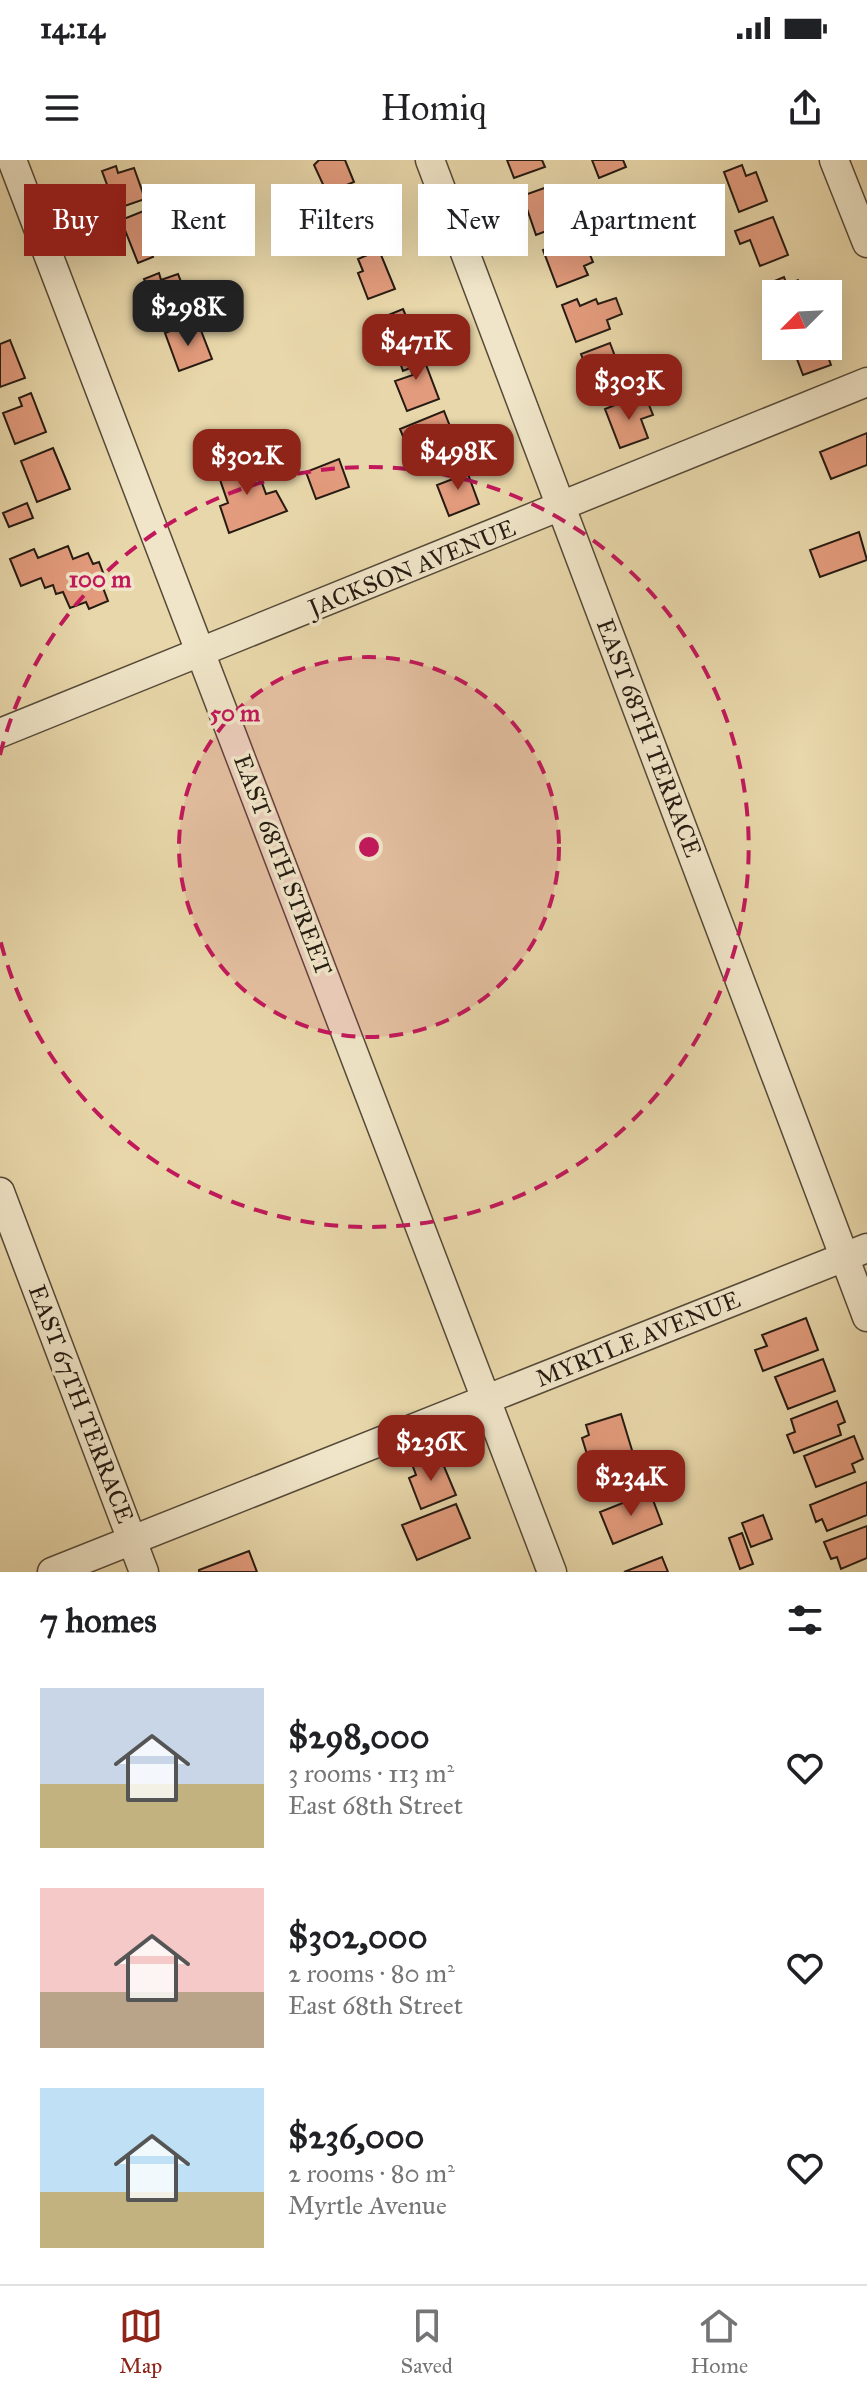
<!DOCTYPE html>
<meta charset="utf-8">
<style>
body{margin:0;font-family:"IM FELL Great Primer",serif;background:#f6f6f6;color:#202124;height:100vh;display:flex;flex-direction:column;font-size:30px;white-space:nowrap}
*{box-sizing:border-box;margin:0}
p{font-size:26px;color:#757577}
.icon{flex:none;width:44px;height:44px;fill:none;stroke:currentColor;stroke-width:2;stroke-linecap:round;stroke-linejoin:round}
.map{position:relative;height:1412px;overflow:hidden}
.drawer{display:flex;flex-direction:column;background:#fff;flex:1}
.drawer>*{flex:none}
.guide{position:absolute;left:24px;top:24px;width:820px;height:72px;display:flex;gap:16px}
.needle{width:52px;rotate:246deg}
.controls{position:absolute;left:762px;top:120px;display:grid;gap:16px}
.controls a{display:grid;place-items:center;width:80px;height:80px;border-radius:0px;background:#fff;box-shadow:0 8px 32px #0002;font-size:40px}
.price{position:absolute;translate:-50% -68px;padding:0 18px;border-radius:16px;background:#8f2418;color:#fff;font-size:26px;line-height:52px;filter:drop-shadow(0 2px 4px #0008)}
.price::after{content:'';position:absolute;left:50%;top:48px;width:24px;height:18px;margin-left:-12px;background:inherit;clip-path:polygon(0 0,100% 0,50% 100%)}
.price.current{background:#222;color:#fff}
ul{padding:0;list-style:none}
li{display:flex;align-items:center;gap:24px;height:200px;padding:0 40px}
li span{display:grid;place-items:center;flex:none;width:224px;height:160px;border-radius:0px;color:#555}
li>.icon{margin-inline-start:auto}
span .icon{width:96px;height:96px;fill:#fffc;stroke-width:1}
li b{font-size:34px}
h2{display:flex;justify-content:space-between;align-items:center;height:96px;padding:0 40px;font-size:34px}
.pill{padding:0 28px;border-radius:0px;background:#fff;box-shadow:0 8px 32px #0002;font-size:28px;line-height:72px}
.pill.current{background:#8f2418;color:#fff}
.status{display:flex;justify-content:space-between;align-items:center;height:56px;padding:0 40px;background:#fff;direction:ltr}
.status svg{height:22px;fill:currentColor}
header{display:flex;justify-content:space-between;align-items:center;height:104px;padding:0 40px;background:#fff;font-size:36px;font-weight:600}
.tab-bar{display:flex;justify-content:space-around;align-items:center;height:112px;border-top:2px solid #e0e0e0;background:#fff;font-size:22px;color:#757577}
.tab-bar a{display:grid;justify-items:center;gap:4px}
.tab-bar .current{color:#8f2418}
.map>svg:first-child{display:block}
</style>
<div class="status"><b>14:14</b><svg viewBox="0 0 49 12"><path d="M0 12V9h3v3zM5 12V6h3v6zM10 12V3h3v9zM15 12V0h3v12zM26 1h20v11H26zM47 4h2v5h-2z"/></svg></div>
<header><svg class="icon" aria-label="menu" viewBox="0 0 24 24"><path d="M4 6h16M4 12h16M4 18h16"/></svg>Homiq<svg class="icon" aria-label="share" viewBox="0 0 24 24"><path d="M12 15V3M7 8l5-5 5 5M5 13v7h14v-7"/></svg></header>
<div class="map">
<svg width="867" height="1412" viewBox="0 0 867 1412">
<rect width="100%" height="100%" fill="#e8d7aa"/>
<filter id="stains"><feTurbulence type="fractalNoise" baseFrequency=".0025" numOctaves="4"/><feColorMatrix values="0 0 0 0 .2 0 0 0 0 .09 0 0 0 0 .02 0 0 0 .5 -.17"/></filter>
<radialGradient id="worn" r=".72"><stop offset=".6" stop-color="#630" stop-opacity="0"/><stop offset="1" stop-color="#630" stop-opacity=".3"/></radialGradient>
<!-- building -->
<path fill="#e29b7c" stroke="#261b12" stroke-width="2" d="M319,0H345L354,22L327,33L314,5Z
M507,0H542L545,7L514,18Z
M592,0H623L626,7L599,18Z
M742,5L746,16L756,12L767,41L739,52L724,12Z
M116,6L118,13L134,8L145,39L116,49L102,11Z
M550,26L555,38L563,35L567,46L560,49L565,64L536,75L526,46L520,48L516,38Z
M361,41L375,77L348,87L336,58L346,54L344,48Z
M146,50L159,82L149,86L153,97L138,103L121,60Z
M773,57L788,95L760,106L750,80L740,84L735,71Z
M556,85L560,93L582,85L584,92L588,90L593,102L584,106L588,115L557,127L543,90Z
M379,90L395,129L368,139L358,113L363,111L358,99Z
M159,113L161,120L178,114L190,145L159,157L144,119Z
M784,117L787,125L798,120L803,134H776V147L767,124Z
M616,138L622,154L607,160L610,169L576,182L562,145L577,139L580,146L596,139L598,144Z
M403,149L418,185L390,196L376,160Z
M180,167L182,175L200,168L212,199L179,211L165,173Z
M10,180L25,218L0,227V184Z
M610,183L625,223L597,234L581,194Z
M792,186H824L831,205L803,215Z
M420,189L439,239L407,251L395,221L413,215L410,208L403,211L398,197Z
M31,233L46,272L15,284L3,253L22,246L19,238Z
M630,239L633,246L647,240L653,255L641,259L648,278L620,288L605,249Z
M444,251L460,292L433,302L426,284L409,291L400,269Z
M867,273V305L831,319L820,292Z
M53,288L70,329L37,342L21,301Z
M253,298L266,334L276,331L287,351L229,373L220,346L228,343L217,311Z
M339,299L349,327L316,339L306,312Z
M465,306L479,344L449,356L437,325L453,319L450,311Z
M27,343L33,358L9,367L3,353Z
M859,372L867,400L820,417L810,390Z
M68,386L73,399L88,393L93,404L99,402L107,423L102,425L108,441L89,449L86,442L70,448L63,432L56,434L53,425L45,428L41,418L21,426L10,399L34,389L38,398Z
M806,1158L818,1190L763,1211L755,1190L767,1186L762,1175Z
M823,1199L835,1231L788,1249L775,1217Z
M837,1241L845,1262L838,1265L841,1275L794,1293L787,1275L795,1272L791,1259Z
M621,1254L635,1300L601,1310L599,1302L590,1304L582,1278L589,1275L586,1265Z
M854,1276L863,1299L852,1304L855,1312L816,1327L804,1296Z
M431,1297L435,1307L443,1304L456,1335L421,1349L409,1318L416,1315L412,1304Z
M867,1322V1355L827,1371L822,1359L816,1362L810,1345Z
M650,1332L662,1364L613,1384L600,1352Z
M456,1344L470,1378L417,1400L402,1365Z
M763,1355L772,1379L751,1387L742,1363Z
M867,1366V1398L841,1409L837,1397L831,1399L824,1382Z
M742,1373L753,1404L740,1409L729,1378Z
M249,1391L257,1412H199V1410Z
M662,1397L668,1412H624Z"/>
<g fill="none" stroke-linecap="round" stroke-linejoin="round">
<defs>
<path id="street" d="M12,0L552,1412
M430,0L867,1157
M834,0L867,83
M0,573L867,222
M0,1032L144,1412
M52,1412L867,1088"/>
</defs>
<!-- street casing -->
<use href="#street" stroke="#564a38" stroke-width="31"/>
<!-- street -->
<use href="#street" stroke="#f0e5c8" stroke-width="28"/>
</g>
<!-- distance rings -->
<circle cx="369" cy="687" r="190" fill="#c2185b" fill-opacity=".12"/>
<g fill="none" stroke="#c2185b" stroke-width="4" stroke-dasharray="14 10">
<circle cx="369" cy="687" r="190"/>
<path d="M0 595A380 380 0 1 1 0 779"/>
</g>
<g text-anchor="middle" dominant-baseline="central" stroke-width="7" stroke-linejoin="round" paint-order="stroke">
<!-- street labels -->
<g font-size="24" fill="#261b12" stroke="#f0e5c8">
<text transform="translate(412 408) rotate(-22)">JACKSON AVENUE</text>
<text transform="translate(649 578) rotate(69)">EAST 68TH TERRACE</text>
<text transform="translate(283 705) rotate(69)">EAST 68TH STREET</text>
<text transform="translate(638 1179) rotate(-22)">MYRTLE AVENUE</text>
<text transform="translate(81 1244) rotate(69)">EAST 67TH TERRACE</text>
</g>
</g>
<circle cx="369" cy="687" r="12" fill="#c2185b" stroke="#f0e5c8" stroke-width="4"/>
<g font-size="24" text-anchor="middle" font-weight="bold" fill="#c2185b" stroke="#f0e5c8" stroke-width="7" stroke-linejoin="round" paint-order="stroke">
<text x="100" y="427">100 m</text>
<text x="235" y="561">50 m</text>
</g>
<rect width="100%" height="100%" filter="url(#stains)"/>
<rect width="100%" height="100%" fill="url(#worn)"/>
</svg>
<div class="controls">
<a><svg class="needle" viewBox="-14 -14 28 28"><path d="M0-13l5 13h-10z" fill="#e53935"/><path d="M0 13l5-13h-10z" fill="#757577"/></svg></a>
</div>
<b class="price current" style="left:188px;top:188px">$298K</b>
<b class="price" style="left:416px;top:222px">$471K</b>
<b class="price" style="left:629px;top:262px">$303K</b>
<b class="price" style="left:458px;top:332px">$498K</b>
<b class="price" style="left:247px;top:337px">$302K</b>
<b class="price" style="left:431px;top:1323px">$236K</b>
<b class="price" style="left:631px;top:1358px">$234K</b>
<div class="guide">
<a class="pill current">Buy</a>
<a class="pill">Rent</a>
<a class="pill">Filters</a>
<a class="pill">New</a>
<a class="pill">Apartment</a>
</div>
</div>
<section class="drawer">
<h2>7 homes<svg class="icon" aria-label="filters" viewBox="0 0 24 24"><path d="M4 7h16M4 17h16"/><circle cx="9" cy="7" r="2"/><circle cx="15" cy="17" r="2"/></svg></h2>
<ul>
<li><span style="background:linear-gradient(#c9d6e8 60%,#c2b280 0)"><svg class="icon" aria-label="home" viewBox="0 0 24 24"><path d="M3 11l9-7 9 7M6 9v11h12V9"/></svg></span><div><b>$298,000</b><p>3 rooms · 113 m²</p><p>East 68th Street</p></div><svg class="icon" aria-label="heart" viewBox="0 0 24 24"><path d="M12 20l-8-8c-3-5 5-10 8-4 3-6 11-1 8 4z"/></svg></li>
<li><span style="background:linear-gradient(#f6c9c9 65%,#b9a48a 0)"><svg class="icon" aria-label="home" viewBox="0 0 24 24"><path d="M3 11l9-7 9 7M6 9v11h12V9"/></svg></span><div><b>$302,000</b><p>2 rooms · 80 m²</p><p>East 68th Street</p></div><svg class="icon" aria-label="heart" viewBox="0 0 24 24"><path d="M12 20l-8-8c-3-5 5-10 8-4 3-6 11-1 8 4z"/></svg></li>
<li><span style="background:linear-gradient(#bfe0f5 65%,#c2b280 0)"><svg class="icon" aria-label="home" viewBox="0 0 24 24"><path d="M3 11l9-7 9 7M6 9v11h12V9"/></svg></span><div><b>$236,000</b><p>2 rooms · 80 m²</p><p>Myrtle Avenue</p></div><svg class="icon" aria-label="heart" viewBox="0 0 24 24"><path d="M12 20l-8-8c-3-5 5-10 8-4 3-6 11-1 8 4z"/></svg></li>
</ul>
</section>
<nav class="tab-bar">
<a class="current"><svg class="icon" aria-label="map" viewBox="0 0 24 24"><path d="M3 6l6-2 6 2 6-2v14l-6 2-6-2-6 2zM9 4v14M15 6v14"/></svg>Map</a>
<a><svg class="icon" aria-label="saved" viewBox="0 0 24 24"><path d="M7 4h10v16l-5-4-5 4z"/></svg>Saved</a>
<a><svg class="icon" aria-label="home" viewBox="0 0 24 24"><path d="M3 11l9-7 9 7M6 9v11h12V9"/></svg>Home</a>
</nav>
